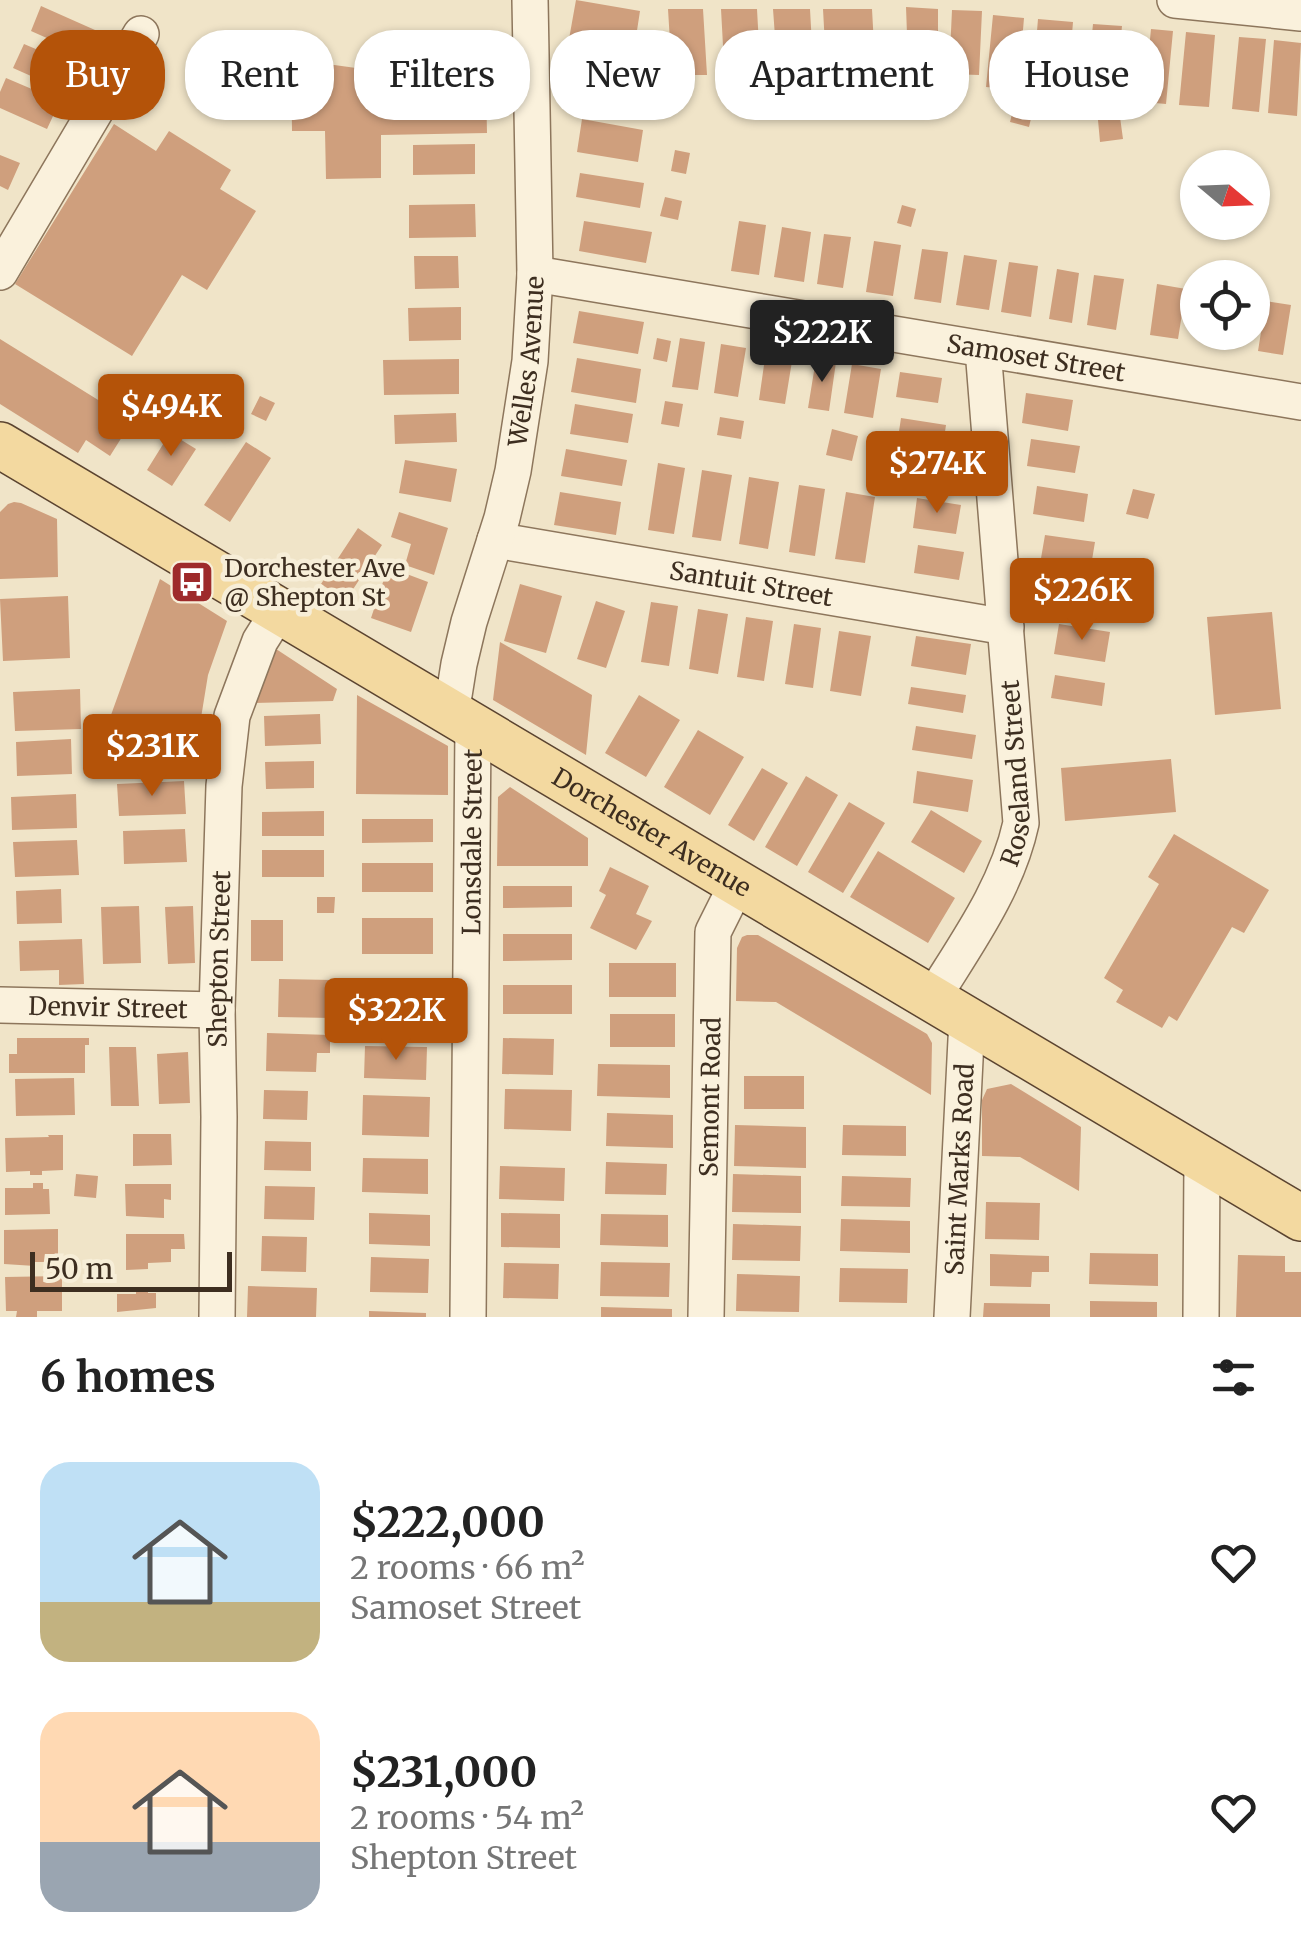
<!DOCTYPE html>
<meta charset="utf-8">
<style>
body{margin:0;font-family:Merriweather,serif;background:#f6f6f6;color:#222;height:100vh;display:flex;flex-direction:column;font-size:38px;white-space:nowrap}
*{box-sizing:border-box;margin:0}
p{font-size:32px;color:#767676}
.icon{flex:none;width:55px;height:55px;fill:none;stroke:currentColor;stroke-width:2;stroke-linecap:round;stroke-linejoin:round}
.map{position:relative;height:1317px;overflow:hidden}
.panel{display:flex;flex-direction:column;background:#fff;flex:1}
.panel>*{flex:none}
.top-card{position:absolute;left:30px;top:30px;width:1242px;height:90px;display:flex;gap:20px}
.needle{width:65px;rotate:109deg}
.buttons{position:absolute;left:1180px;top:150px;display:grid;gap:20px}
.buttons a{display:grid;place-items:center;width:90px;height:90px;border-radius:50%;background:#fff;box-shadow:0 2px 8px #0004;font-size:50px}
.scale{position:absolute;left:30px;bottom:25px;width:202px;box-sizing:border-box;padding-left:10px;border:5px solid #3d2e20;border-top:0;font-size:28px;line-height:35px;white-space:nowrap;color:#3d2e20;-webkit-text-stroke:8px #f7eed8;paint-order:stroke}
.price{position:absolute;translate:-50% -85px;padding:0 22px;border-radius:10px;background:#b45309;color:#fff;font-size:32px;line-height:65px;filter:drop-shadow(0 2px 5px #0008)}
.price::after{content:'';position:absolute;left:50%;top:60px;width:30px;height:22px;margin-left:-15px;background:inherit;clip-path:polygon(0 0,100% 0,50% 100%)}
.price.selected{background:#222;color:#fff}
ul{padding:0;list-style:none}
li{display:flex;align-items:center;gap:30px;height:250px;padding:0 40px}
li span{display:grid;place-items:center;flex:none;width:280px;height:200px;border-radius:30px;color:#555}
li>.icon{margin-inline-start:auto}
span .icon{width:120px;height:120px;fill:#fffc;stroke-width:1}
li b{font-size:42px}
h2{display:flex;justify-content:space-between;align-items:center;height:120px;padding:0 40px;font-size:42px}
.chip{padding:0 35px;border-radius:40px;background:#fff;box-shadow:0 2px 8px #0004;font-size:35px;line-height:90px}
.chip.selected{background:#b45309;color:#fff}
.map>svg:first-child{display:block}
</style>
<div class="map">
<svg width="1301" height="1317" viewBox="0 0 1301 1317">
<rect width="100%" height="100%" fill="#f0e4c8"/>
<!-- building -->
<path fill="#cf9f7d" d="M576,0L640,11L634,50L569,39Z
M41,6L95,30L85,55L31,31Z
M906,7L938,9V63L908,61Z
M668,9H703L707,75H672Z
M721,9H757L760,64H724Z
M773,9H810L813,64H777Z
M823,9H872L875,64H826Z
M952,10L982,11L979,75L949,74Z
M993,15L1024,18L1018,90L986,87Z
M1038,19L1073,22L1067,95L1032,91Z
M1093,24L1122,26L1115,99L1086,96Z
M1151,29L1173,31L1166,104L1144,102Z
M1186,32L1215,35L1209,107L1179,105Z
M1239,37L1266,39L1259,112L1232,109Z
M1274,40L1301,43L1297,116L1268,113Z
M24,44L78,67L67,92L13,68Z
M291,59L486,86L487,133L381,135V178L326,179L325,131H292Z
M6,78L60,101L47,129L0,108V92Z
M828,80L880,84L879,104L826,100Z
M1015,102L1034,106L1029,127L1010,122Z
M1120,117L1123,139L1100,142L1098,120Z
M582,119L643,130L638,162L577,152Z
M114,124L156,151L169,131L231,170L220,189L256,211L207,290L182,275L132,356L15,284Z
M475,144V174L413,175V145Z
M675,150L690,153L686,174L671,171Z
M0,155L20,163L8,190L0,186Z
M580,173L644,183L640,208L576,197Z
M665,197L682,201L678,220L660,216Z
M475,204L476,237L409,238V205Z
M902,205L916,209L911,227L897,223Z
M584,221L652,232L646,263L579,251Z
M739,221L766,225L759,275L731,271Z
M782,227L811,232L804,282L774,277Z
M824,234L851,237L843,288L817,284Z
M874,241L901,245L893,296L866,292Z
M922,249L948,252L941,303L914,299Z
M964,255L997,260L989,310L956,305Z
M414,256H458L459,288L415,289Z
M1009,262L1038,266L1031,317L1001,312Z
M1057,269L1079,273L1072,323L1049,319Z
M1094,275L1124,279L1116,330L1087,325Z
M1157,284L1186,289L1178,339L1150,335Z
M1266,301L1291,305L1283,355L1258,351Z
M461,307V340L409,341L408,308Z
M579,311L644,322L638,354L573,343Z
M1200,332H1238L1236,348L1199,342Z
M657,338L671,341L667,362L653,359Z
M680,338L705,342L698,390L672,387Z
M0,339L132,421L110,456L86,440L78,453L0,404Z
M721,344L746,348L738,397L714,393Z
M766,351L793,355L785,404L759,400Z
M577,358L641,369L636,403L571,392Z
M459,359V394L384,395L383,360Z
M816,359L836,362L829,411L808,408Z
M852,364L881,369L873,418L844,413Z
M900,372L942,378L938,403L896,397Z
M1026,393L1073,400L1068,431L1022,423Z
M260,396L275,403L266,421L251,414Z
M665,401L683,404L679,427L661,424Z
M575,404L633,414L628,443L570,434Z
M456,413L457,442L395,444L394,415Z
M720,417L744,421L741,439L717,435Z
M901,418L946,425L942,452L897,445Z
M832,429L858,436L852,461L826,455Z
M170,433L196,449L172,486L147,470Z
M1031,439L1080,446L1075,473L1027,466Z
M872,441L887,444L884,463L869,460Z
M246,442L271,458L230,522L204,505Z
M566,449L627,460L622,486L561,476Z
M405,460L457,469L451,502L399,493Z
M911,461L952,467L948,493L907,487Z
M658,463L685,468L674,534L648,530Z
M702,470L732,475L721,541L692,537Z
M749,477L779,482L768,549L739,544Z
M799,485L825,489L815,556L789,552Z
M1037,486L1088,494L1084,522L1033,514Z
M1133,489L1155,494L1148,519L1126,514Z
M560,492L621,502L616,535L554,525Z
M846,492L875,497L865,563L835,559Z
M917,498L961,505L956,534L913,528Z
M14,502L21,503L57,519L58,577L0,579V512L8,504Z
M399,512L448,528L434,575L405,565L411,544L391,537Z
M358,528L382,545L346,600L321,584Z
M1045,535L1095,542L1090,572L1040,564Z
M918,545L964,552L959,580L914,573Z
M388,567L428,582L411,632L371,618Z
M160,579L227,621L208,675L192,773L89,776Z
M1049,582L1093,588L1089,614L1045,608Z
M520,584L562,596L546,653L504,641Z
M68,596L70,658L3,661L0,599Z
M596,601L625,611L606,668L577,659Z
M651,602L678,606L669,666L641,662Z
M698,609L728,614L718,674L689,669Z
M1272,612L1281,709L1215,715L1207,617Z
M746,617L773,621L764,681L737,677Z
M794,624L821,628L813,688L785,684Z
M1059,624L1110,632L1105,662L1054,654Z
M839,631L871,636L861,696L830,691Z
M916,636L971,644L966,675L911,666Z
M500,642L592,695L586,755L493,700Z
M273,647L337,689L333,701L254,703Z
M1055,675L1105,683L1102,706L1051,698Z
M911,687L966,695L963,713L908,704Z
M80,689L81,729L15,731L13,692Z
M357,695L448,746V795L356,794Z
M639,695L680,720L646,777L605,753Z
M320,714L321,744L265,746L264,716Z
M916,726L976,735L972,759L912,750Z
M698,730L744,757L710,815L664,787Z
M71,739L72,774L17,776L16,742Z
M1171,759L1176,812L1065,821L1061,768Z
M314,761V788L266,789L265,762Z
M762,768L788,783L754,841L728,825Z
M917,771L973,780L968,812L913,803Z
M806,776L838,795L797,866L765,847Z
M184,781L186,814L119,816L117,784Z
M510,787L588,838V866H497L498,797Z
M76,794L77,828L12,830L11,797Z
M849,802L885,823L843,893L808,872Z
M931,810L982,841L964,873L911,842Z
M324,811V836H262V812Z
M362,819H433V842L362,843Z
M185,829L187,862L124,864L123,831Z
M1174,834L1269,890L1244,933L1232,927L1177,1021L1169,1016L1162,1028L1116,1002L1123,990L1104,978L1159,884L1148,877Z
M77,840L79,875L15,877L13,842Z
M262,850H324V877H262Z
M878,851L955,898L928,943L850,897Z
M362,863H433V892H362Z
M610,867L649,886L636,914L652,921L636,950L590,928L606,895L599,891Z
M503,886H572V907L503,908Z
M61,889L62,923L17,924L16,891Z
M317,897H335L334,913H317Z
M139,906L141,963L103,964L101,907Z
M193,906L195,963L168,964L165,907Z
M362,918H433V954H362Z
M251,920H283V961H251Z
M503,934H572V960L503,961Z
M747,935H758L927,1034L932,1043L931,1095L776,1002L736,1001L737,948L742,937Z
M82,939L84,984L59,985V970L20,971L19,941Z
M609,963H676V997H609Z
M279,979L333,980L332,1018L278,1017Z
M503,985H572V1014H503Z
M362,986L432,987L431,1025L361,1023Z
M610,1014H675V1047H610Z
M267,1033L330,1035V1053H317L316,1072L266,1071Z
M17,1038H89V1045H85V1073H9V1054H17Z
M503,1038L554,1039L553,1075L502,1074Z
M365,1046L427,1047L426,1080L364,1078Z
M109,1047H136L139,1106H111Z
M188,1052L190,1103L159,1104L157,1054Z
M598,1064L670,1065V1098L597,1096Z
M744,1076H804V1109H744Z
M74,1078L75,1115L16,1116L15,1079Z
M1011,1084L1081,1127L1079,1191L1020,1157L982,1156V1100L987,1089Z
M505,1089L572,1090L571,1131L504,1129Z
M264,1090L308,1091L307,1120L263,1119Z
M363,1095L430,1097L429,1137L362,1135Z
M607,1113L673,1115V1148L606,1146Z
M735,1125L806,1127V1168L734,1166Z
M843,1125L906,1126V1156L842,1155Z
M133,1134H171L172,1165L133,1166Z
M48,1135H63V1170L42,1171V1175H30V1171L6,1172L5,1138L49,1137Z
M265,1141L311,1142V1171L264,1170Z
M363,1158L428,1159V1194L362,1192Z
M606,1162L667,1164L666,1195L605,1194Z
M500,1166L565,1168L564,1201L499,1199Z
M76,1174L98,1176L96,1198L74,1196Z
M733,1174L801,1176V1213L732,1212Z
M842,1176L911,1178L910,1207L841,1206Z
M33,1183H43V1189H49L50,1214L5,1215V1188H33Z
M125,1184H171V1200L164,1199V1218L126,1216Z
M265,1186L315,1187L314,1220L264,1219Z
M986,1202L1040,1203L1039,1240L985,1239Z
M369,1213L430,1215V1246L369,1244Z
M501,1213L560,1214V1248L501,1247Z
M601,1214L668,1215V1247L600,1245Z
M841,1219L910,1221V1253L840,1251Z
M733,1224L801,1226L800,1261L732,1260Z
M58,1229V1262H35V1266L4,1264V1230Z
M126,1234H184L185,1249H171V1262L148,1263V1269L126,1270Z
M262,1236L307,1237L306,1272L261,1271Z
M1090,1253L1158,1254V1286L1089,1284Z
M990,1254L1049,1256V1272H1032L1031,1287L990,1286Z
M1238,1255L1285,1256V1272H1301V1317H1236Z
M371,1257L429,1259L428,1293L370,1292Z
M601,1262L670,1263L669,1297L600,1296Z
M504,1263L559,1264L558,1299L503,1298Z
M840,1268L908,1269L907,1303L839,1302Z
M737,1274L800,1276L799,1312L736,1311Z
M62,1276V1311H37V1317H16L17,1311H6L5,1277Z
M248,1286L317,1288L316,1317H247Z
M136,1290H148V1293H156V1308L117,1312V1294H136Z
M1090,1301L1157,1302V1317H1090Z
M984,1303L1050,1304V1317H983Z
M601,1307L672,1309V1317H601Z
M369,1311L426,1313V1317H369Z"/>
<g fill="none" stroke-linecap="round" stroke-linejoin="round">
<defs>
<g id="minor">
<path d="M1175,0L1301,13"/>
<path d="M0,272L141,34"/>
<path id="s1" d="M535,274L1301,402"/>
<path id="s2" d="M495,540L1006,627"/>
<path id="s3" d="M451,714L459,664L469,622L502,518L513,471L530,361L535,274L530,0"/>
<path id="s4" d="M932,999C966,944 1007,888 1021,823L983,349"/>
<path id="s5" d="M0,1005L217,1010"/>
<path id="s6" d="M217,1317L219,1117L217,1010L224,786L232,716L260,641L279,611"/>
<path id="s7" d="M468,1317L473,727"/>
<path id="s8" d="M706,1317L713,932L737,884"/>
<path id="s9" d="M952,1317L967,1020"/>
<path d="M1201,1317L1202,1160"/>
</g>
<g id="major">
<path id="s10" d="M0,445L1301,1218"/>
</g>
</defs>
<!-- minor casing -->
<use href="#minor" stroke="#8d765c" stroke-width="38"/>
<!-- major casing -->
<use href="#major" stroke="#5b4430" stroke-width="48"/>
<!-- minor -->
<use href="#minor" stroke="#faf1dc" stroke-width="35"/>
<!-- major -->
<use href="#major" stroke="#f3d9a0" stroke-width="45"/>
</g>
<!-- icons -->
<defs>
<symbol id="bus-square" viewBox="-11 -11 22 22"><rect x="-9" y="-9" width="18" height="18" rx="4" fill="#9e2a2b" stroke="#f7eed8"/><path d="M-5-6H5V4H4V6H2V4H-2V6H-4V4H-5ZM-3.5-4V0h7V-4ZM-3.5 1.2v1.5H-2V1.2ZM2 1.2v1.5H3.5V1.2Z" fill="#fff"/></symbol>
</defs>
<g fill-rule="evenodd">
<use href="#bus-square" x="167" y="557" width="50" height="50"/>
</g>
<g text-anchor="middle" dominant-baseline="central" stroke-width="9" stroke-linejoin="round" paint-order="stroke">
<!-- street labels -->
<g font-size="25" fill="#3d2e20" stroke="#f7eed8">
<text stroke="none"><textPath href="#s1" startOffset="508">Samoset Street</textPath></text>
<text stroke="none"><textPath href="#s3" startOffset="362">Welles Avenue</textPath></text>
<text stroke="none"><textPath href="#s2" startOffset="260">Santuit Street</textPath></text>
<text stroke="none"><textPath href="#s4" startOffset="248">Roseland Street</textPath></text>
<text stroke="none"><textPath href="#s10" startOffset="758">Dorchester Avenue</textPath></text>
<text stroke="none"><textPath href="#s7" startOffset="475">Lonsdale Street</textPath></text>
<text stroke="none"><textPath href="#s6" startOffset="358">Shepton Street</textPath></text>
<text stroke="none"><textPath href="#s5" startOffset="108">Denvir Street</textPath></text>
<text stroke="none"><textPath href="#s8" startOffset="220">Semont Road</textPath></text>
<text stroke="none"><textPath href="#s9" startOffset="148">Saint Marks Road</textPath></text>
</g>
<!-- poi labels -->
<g font-size="25" fill="#3d2e20" stroke="#f7eed8" text-anchor="start">
<text x="224" y="568">Dorchester Ave<tspan x="224" dy="29">@ Shepton St</tspan></text>
</g>
</g>
</svg>
<div class="buttons">
<a><svg class="needle" viewBox="-14 -14 28 28"><path d="M0-13l5 13h-10z" fill="#e53935"/><path d="M0 13l5-13h-10z" fill="#767676"/></svg></a>
<a><svg class="icon" aria-label="locate" viewBox="0 0 24 24"><circle cx="12" cy="12" r="6"/><path d="M12 2v4M12 18v4M2 12h4M18 12h4"/></svg></a>
</div>
<div class="scale">50 m</div>
<b class="price selected" style="left:822px;top:385px">$222K</b>
<b class="price" style="left:171px;top:459px">$494K</b>
<b class="price" style="left:937px;top:516px">$274K</b>
<b class="price" style="left:1082px;top:643px">$226K</b>
<b class="price" style="left:152px;top:799px">$231K</b>
<b class="price" style="left:396px;top:1063px">$322K</b>
<div class="top-card">
<a class="chip selected">Buy</a>
<a class="chip">Rent</a>
<a class="chip">Filters</a>
<a class="chip">New</a>
<a class="chip">Apartment</a>
<a class="chip">House</a>
</div>
</div>
<section class="panel">
<h2>6 homes<svg class="icon" aria-label="filters" viewBox="0 0 24 24"><path d="M4 7h16M4 17h16"/><circle cx="9" cy="7" r="2"/><circle cx="15" cy="17" r="2"/></svg></h2>
<ul>
<li><span style="background:linear-gradient(#bfe0f5 70%,#c2b280 0)"><svg class="icon" aria-label="home" viewBox="0 0 24 24"><path d="M3 11l9-7 9 7M6 9v11h12V9"/></svg></span><div><b>$222,000</b><p>2 rooms · 66 m²</p><p>Samoset Street</p></div><svg class="icon" aria-label="heart" viewBox="0 0 24 24"><path d="M12 20l-8-8c-3-5 5-10 8-4 3-6 11-1 8 4z"/></svg></li>
<li><span style="background:linear-gradient(#ffd9b3 65%,#9aa5b1 0)"><svg class="icon" aria-label="home" viewBox="0 0 24 24"><path d="M3 11l9-7 9 7M6 9v11h12V9"/></svg></span><div><b>$231,000</b><p>2 rooms · 54 m²</p><p>Shepton Street</p></div><svg class="icon" aria-label="heart" viewBox="0 0 24 24"><path d="M12 20l-8-8c-3-5 5-10 8-4 3-6 11-1 8 4z"/></svg></li>
</ul>
</section>
